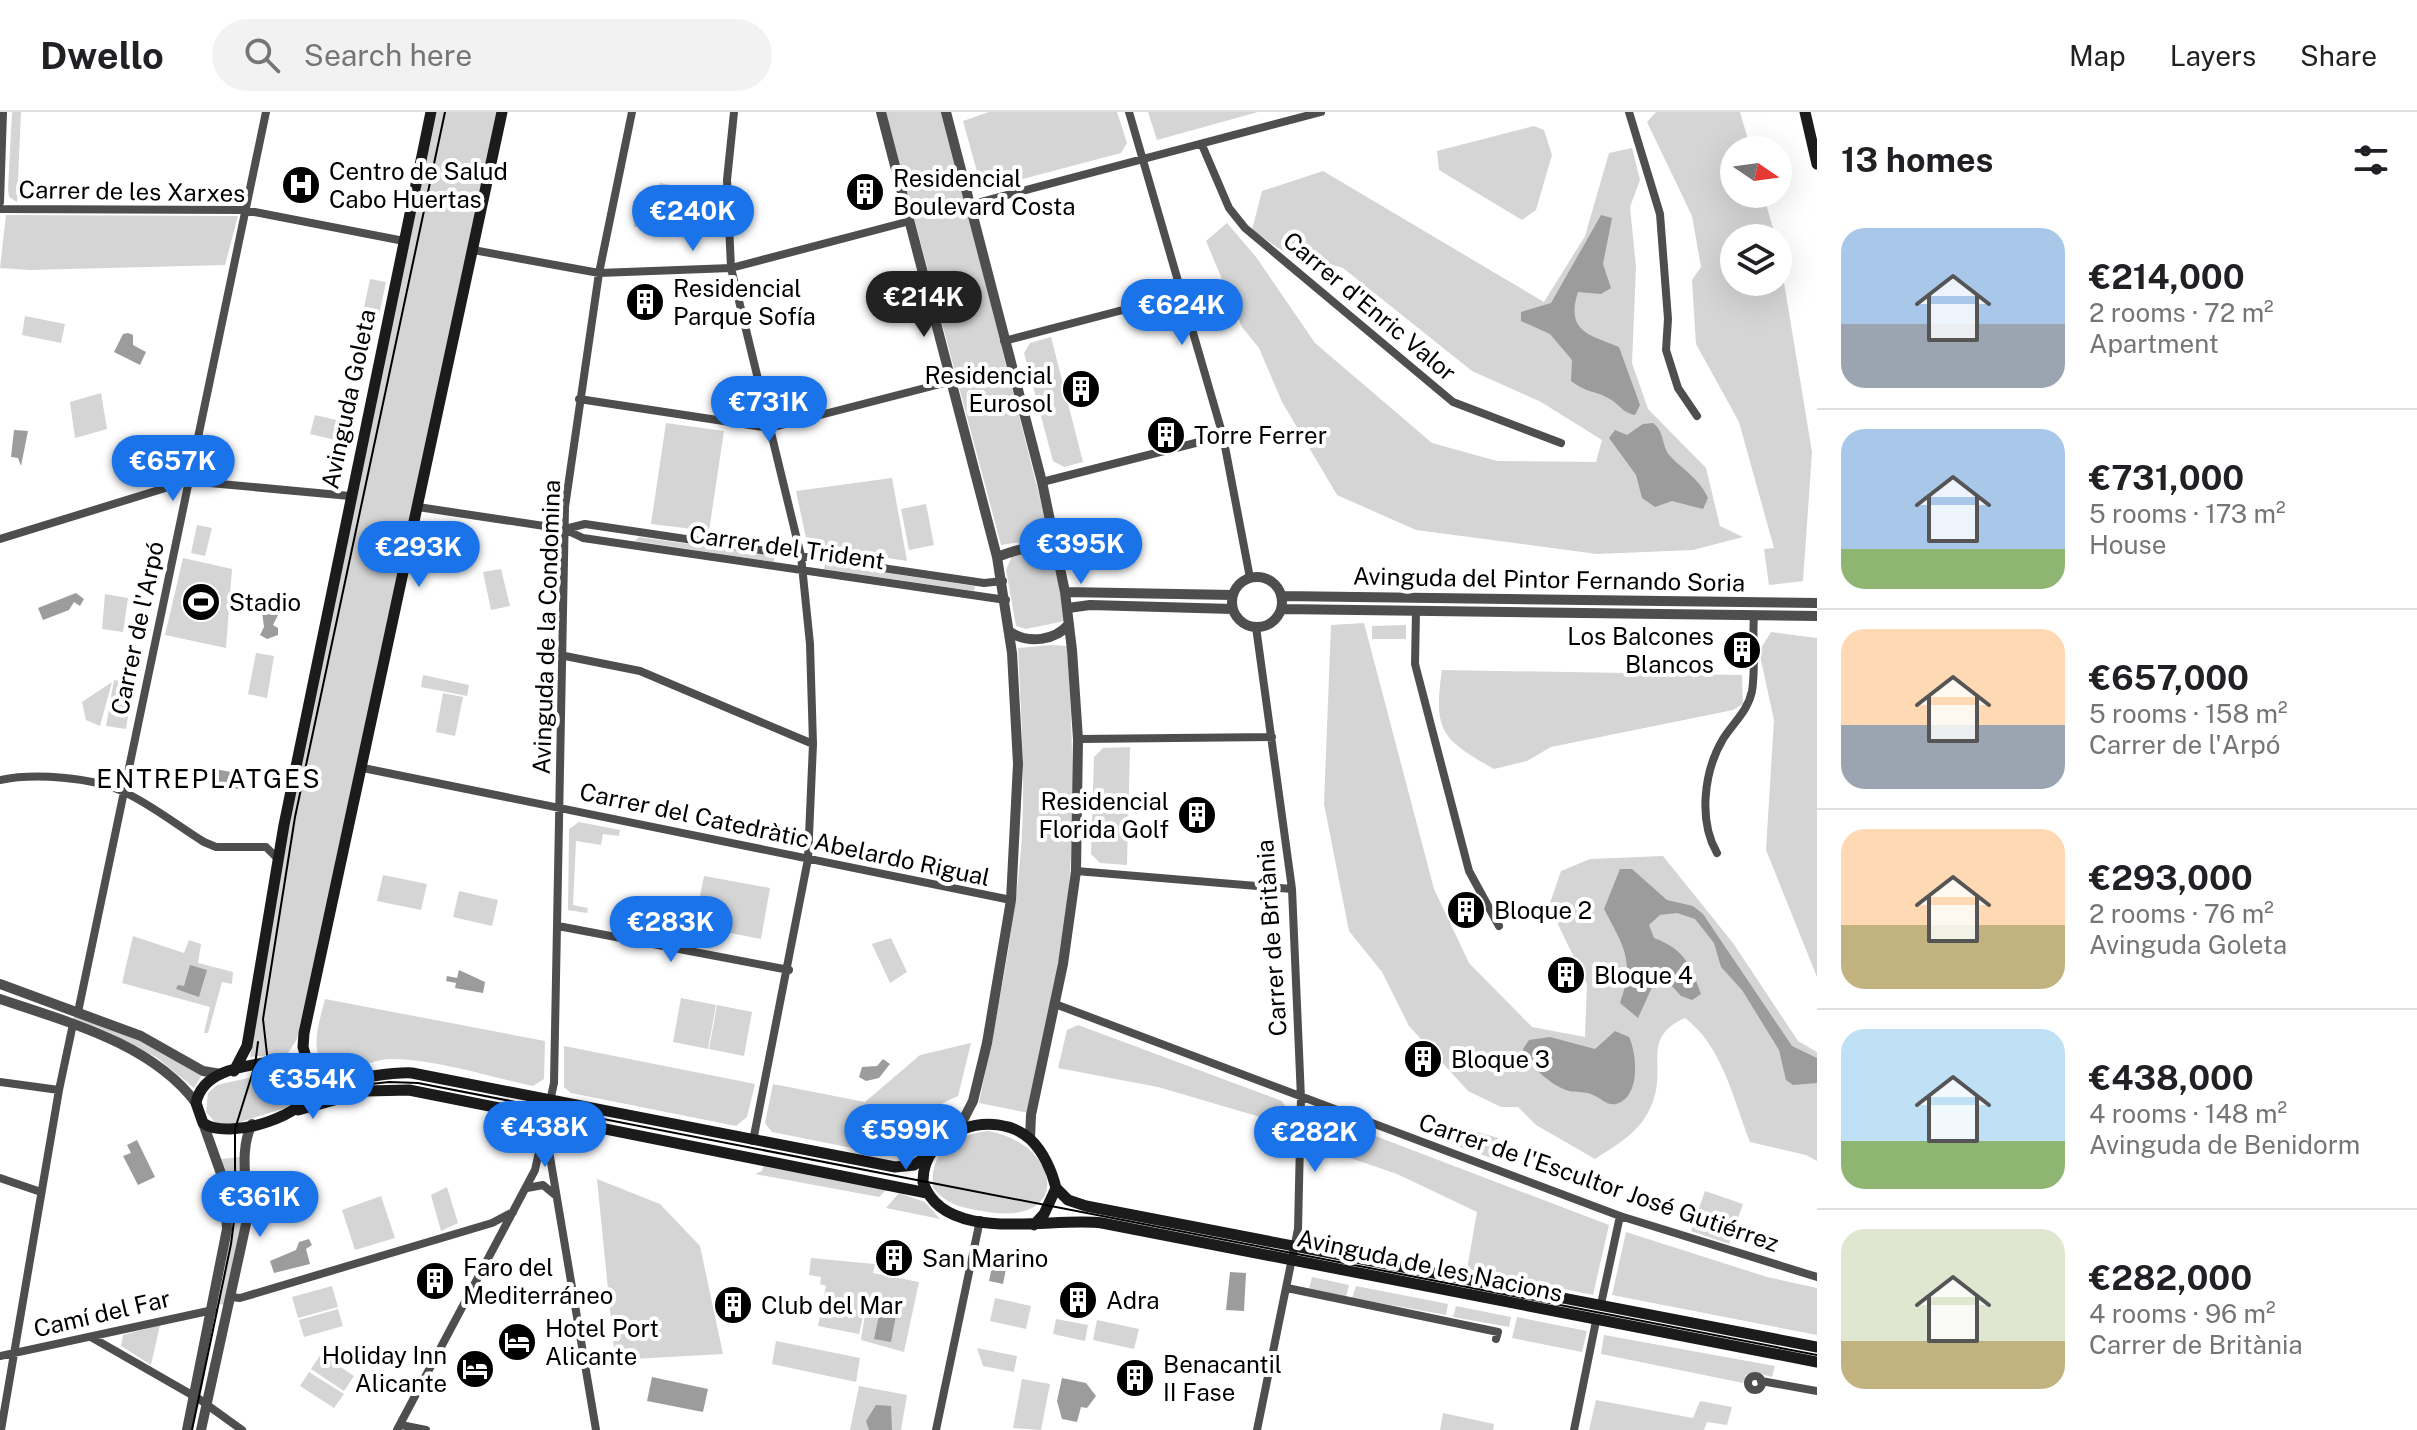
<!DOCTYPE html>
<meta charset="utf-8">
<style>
body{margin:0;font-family:"Public Sans",sans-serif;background:#f2f2f2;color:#202124;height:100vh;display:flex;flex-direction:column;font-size:30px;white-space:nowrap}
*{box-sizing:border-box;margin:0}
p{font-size:26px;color:#757577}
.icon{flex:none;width:44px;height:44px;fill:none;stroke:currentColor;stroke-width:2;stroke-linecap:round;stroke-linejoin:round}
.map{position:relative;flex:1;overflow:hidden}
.drawer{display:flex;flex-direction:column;background:#fff;width:600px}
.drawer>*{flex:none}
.needle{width:52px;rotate:103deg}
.buttons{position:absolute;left:1720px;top:24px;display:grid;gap:16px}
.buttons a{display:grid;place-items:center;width:72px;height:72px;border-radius:50%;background:#fff;box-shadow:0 8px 32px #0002;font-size:40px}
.price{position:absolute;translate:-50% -68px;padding:0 18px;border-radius:28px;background:#1a73e8;color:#fff;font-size:26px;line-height:52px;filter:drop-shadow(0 2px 4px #0008)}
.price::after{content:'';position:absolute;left:50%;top:48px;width:24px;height:18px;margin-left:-12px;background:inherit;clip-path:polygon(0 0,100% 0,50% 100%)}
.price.current{background:#222;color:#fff}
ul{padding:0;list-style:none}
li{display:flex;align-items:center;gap:24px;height:200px;padding:0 24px}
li+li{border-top:2px solid #e0e0e0}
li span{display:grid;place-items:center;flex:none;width:224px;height:160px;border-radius:24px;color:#555}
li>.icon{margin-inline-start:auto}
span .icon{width:96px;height:96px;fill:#fffc;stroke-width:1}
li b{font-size:34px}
h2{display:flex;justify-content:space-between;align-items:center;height:96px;padding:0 24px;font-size:34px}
header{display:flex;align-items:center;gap:48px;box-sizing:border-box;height:112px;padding:0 40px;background:#fff;border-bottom:2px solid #e0e0e0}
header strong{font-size:38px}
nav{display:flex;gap:44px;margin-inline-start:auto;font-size:28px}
.search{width:560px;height:72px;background:#f2f2f2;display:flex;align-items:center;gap:20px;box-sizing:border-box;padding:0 28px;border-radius:44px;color:#757577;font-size:30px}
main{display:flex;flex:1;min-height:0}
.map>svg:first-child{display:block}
</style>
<header>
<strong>Dwello</strong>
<div class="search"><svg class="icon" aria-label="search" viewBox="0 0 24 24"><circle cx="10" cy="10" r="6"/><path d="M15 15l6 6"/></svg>Search here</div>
<nav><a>Map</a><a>Layers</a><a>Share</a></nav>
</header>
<main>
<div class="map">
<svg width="1817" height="1318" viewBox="0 0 1817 1318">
<rect width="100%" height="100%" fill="#fff"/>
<!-- green -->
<path fill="#d5d5d5" d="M12,0H21L17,90L9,85L8,77Z
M437,0H498L297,927L288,941L250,945L288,699Z
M886,0H942L1050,426L1001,433Z
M989,0H1117L1127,31L1121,41L988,76L981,74L963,9Z
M1148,0H1258L1157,28Z
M1656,0H1740L1751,38H1734V82H1763L1776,126H1734V170H1778V134L1812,340L1803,469L1769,473L1764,437L1774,436L1739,310L1696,232L1692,168L1701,155L1692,104L1647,10Z
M1534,14L1544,18L1552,43L1536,98L1522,108L1439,58L1437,39Z
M1632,36L1640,68L1630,95L1636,155L1632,251L1648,297L1706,356L1720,414L1743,425L1693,438L1597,442L1416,418L1337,383L1282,290L1259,236L1242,215L1206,129L1227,111L1256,145L1315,231L1432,331L1497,349L1596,350L1602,328L1541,290L1472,259L1343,156L1281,138L1252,118L1262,79L1323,59L1544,190L1585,124L1609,41Z
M660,71L686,76V85L668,86L677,87L678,113L634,115L633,89L657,88Z
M6,103L238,104L225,153L30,158L0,156Z
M370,167L386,170L378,208L362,205Z
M25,204L65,212L61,231L22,223Z
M1051,225L1083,350L1064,355L1053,349L1024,241L1030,231Z
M101,281L107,317L75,326L70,290Z
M315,303L354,312L349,331L310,322Z
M666,311L724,319L709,419L651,412Z
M892,366L907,449L812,434L806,426L796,379Z
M926,392L934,433L909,438L901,397Z
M197,413L212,416L205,444L191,441Z
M639,425L775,444L774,450L635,429Z
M1045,440L1055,447L1065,509L1026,517L1016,514L1006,458L1012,444Z
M183,446L232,457L226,536L165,523Z
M825,452L975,474L974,479L824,457Z
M501,457L510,494L491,498L483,460Z
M105,482L128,486L123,520L102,517Z
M1364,511L1434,777L1469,851L1532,915L1585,925L1587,872L1549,794L1561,759L1590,747L1663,744L1733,831L1798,929L1817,940V1049L1806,1043L1750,1030C1734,989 1722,933 1685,906C1642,925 1665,952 1654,986C1645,1017 1620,1031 1595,1047L1536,1013L1518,995H1501L1468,979L1409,914L1382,860L1349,819L1324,692L1331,513Z
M1406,513V527H1372V514Z
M1771,520L1817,526V865L1766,738L1774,608L1759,539Z
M1051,533L1067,534C1072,609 1075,685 1070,760C1065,841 1045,921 1029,1001L979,991C996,907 1014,822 1021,737C1026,670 1021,603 1018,536Z
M256,541L274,544L267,586L248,582Z
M1442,558L1742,563L1743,592L1733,598L1551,635L1527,649L1494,657C1442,627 1433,620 1442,558Z
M423,563L469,573L467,584L421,575Z
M114,568L133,572L126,617L106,614Z
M112,570L100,614L86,608L82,590Z
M443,581L463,585L455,624L436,620Z
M1130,635L1127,753L1100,751L1091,742L1094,645L1103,636Z
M579,710L620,718L619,724L603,722L601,733L576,729L573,793L588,796L587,801L568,798L569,717Z
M383,763L427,772L421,798L377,789Z
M704,764L770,776L761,827L704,816L702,827L688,824L690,814H694Z
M459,779L498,788L492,814L453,805Z
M133,824L184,841L189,828L201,832L198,851L233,860L232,872L222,870L208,921H204L210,895L122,871Z
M891,826L907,860L890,871L872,832Z
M681,886L716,893L708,937L673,930Z
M325,887L545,929L544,967L533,974C490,965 432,946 388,947C370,948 346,965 329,955C306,943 321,905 325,887Z
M717,893L752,900L744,944L709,937Z
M75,904L145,931L202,963L194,976L156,945L72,907Z
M1078,913L1282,989L1289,1000L1287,1013L1158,975L1058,956L1067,918Z
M971,931L958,984C927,997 909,1015 892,1044L772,1020L765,1011L773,972L865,990L920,943Z
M564,934L755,972L747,1005L736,1014L571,981L564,975Z
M293,956L304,959L310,975L298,992L228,1014L215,1010L206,1000L208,981L217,973Z
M1315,1001L1609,1113L1593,1183L1467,1157L1477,1100L1397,1062L1312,1033Z
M1434,1007L1498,1026L1491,1046L1451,1032L1452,1027L1430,1019Z
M988,1019C1062,1032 1074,1117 982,1099C959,1095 948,1093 933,1076C929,1039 955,1023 988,1019Z
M240,1045L246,1088L226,1193L218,1192L231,1119L221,1047Z
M764,1051L887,1077L879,1085L755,1062L762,1059Z
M597,1067L660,1092L700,1134L723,1242L615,1248Z
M447,1075L458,1111L441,1119L431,1083Z
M1705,1079L1743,1092L1729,1132L1691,1119Z
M899,1081L925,1090L940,1107L886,1096Z
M381,1084L395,1126L355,1138L342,1098Z
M1626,1120L1767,1165L1817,1176V1223L1612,1183Z
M811,1146L875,1152L873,1161L919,1170L904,1240L861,1228L868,1183L859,1222L818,1214L826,1174L820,1172L821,1165L809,1163Z
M1312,1165L1349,1173L1346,1185L1309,1177Z
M332,1174L338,1195L298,1206L292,1185Z
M1356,1174L1448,1192L1446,1203L1352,1186Z
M995,1186L1031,1194L1026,1217L990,1209Z
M1456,1194L1511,1205L1509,1215L1453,1205Z
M338,1197L343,1214L304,1225L299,1208Z
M1517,1205L1587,1219L1582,1240L1512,1226Z
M1056,1207L1088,1213L1085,1229L1053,1222Z
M1097,1208L1139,1217L1134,1237L1093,1228Z
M160,1213L151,1253L121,1234L123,1223Z
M1604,1223L1775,1254L1772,1265L1755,1260L1746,1263L1743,1271L1601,1242Z
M776,1229L860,1246L856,1270L772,1252Z
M977,1236L1017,1244L1014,1260L983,1254Z
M321,1242L354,1264L344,1279L311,1257Z
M309,1260L344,1282L334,1296L300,1274Z
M1022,1267L1050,1272L1041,1318L1013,1316Z
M859,1274L907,1283L901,1318H850Z
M1596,1288L1693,1306L1700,1289L1732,1295L1727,1313L1707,1310L1704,1318H1589Z
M1443,1301L1494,1312L1493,1318H1440Z"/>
<!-- water -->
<path fill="#9c9c9c" d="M1601,103L1612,106L1603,152L1611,176L1601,182L1578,180C1565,220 1590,223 1619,235L1640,293L1635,303C1621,300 1620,292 1608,286C1594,278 1589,282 1571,269L1572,248L1550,222L1521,209V200L1551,191Z
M128,221L133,223V233L146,240L140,253L114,240L123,222Z
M1653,311C1665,320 1661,333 1670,344C1684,359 1699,366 1708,386L1703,397L1672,389L1655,395L1642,386L1636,363L1609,326L1615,318L1627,323L1643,312Z
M14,318L28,319L21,354L18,346L11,345Z
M76,481L84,487L80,494L74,490L69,498L43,508L38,496Z
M268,496H274L278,503L273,513L278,516V523L267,527L260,523L264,515L262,500Z
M210,656L241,662L238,677L208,671Z
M1620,757H1632L1667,788L1693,794L1703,802L1792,934L1817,946V971L1793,973L1786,968L1779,938L1742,878L1721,855L1714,831L1695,807L1677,801L1660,803L1649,813L1654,826C1684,837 1691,853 1701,882L1692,888L1681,884L1671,873H1653L1638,906L1620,891C1635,849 1624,835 1604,797Z
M190,853L207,858L199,885L176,877L178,873L184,874Z
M459,858L485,870L483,881L455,876L456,871L446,869L447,864L457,866Z
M1615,919L1629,925C1637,942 1641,985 1616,992C1607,994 1601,986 1593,983C1586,979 1577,981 1569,979C1553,975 1527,953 1523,937L1529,928L1550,925L1595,937Z
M883,947L890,952L879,966L866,969L859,965L862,955L877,954Z
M137,1028L155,1065L138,1073L123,1044L131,1041L127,1033Z
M309,1127L312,1133L306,1137L310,1152L274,1161L270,1149L296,1138L299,1130Z
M995,1141L1013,1144L1011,1153L1007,1152L1003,1172L989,1169Z
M1230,1160L1246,1161L1244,1199L1226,1198Z
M882,1189L898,1192L891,1230L874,1227Z
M652,1265L708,1277L703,1300L647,1289Z
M1062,1266L1086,1271L1096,1284L1087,1296L1081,1295L1077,1310L1062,1307L1057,1289Z
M876,1293L891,1294L892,1318H869L866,1309Z"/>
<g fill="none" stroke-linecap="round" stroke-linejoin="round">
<!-- minor -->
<path stroke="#4e4e4e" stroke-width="8" d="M734,0L727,68L731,156L801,444L810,532L813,632L808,747L753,1029
M1129,0L1223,324L1250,466
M1629,0L1660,102L1668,207L1666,238L1678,276L1697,304
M1202,33L1229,96L1245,116L1453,290L1561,331
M0,90L3,0
M969,93L1321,0
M0,97L244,98L404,129
M473,138L599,161L731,156L910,109
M1004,229L1184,182
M579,287L770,316L952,269
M1042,370L1223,324
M418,395L564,417L583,426L1006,488
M565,417L585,412L984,471L1003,469
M0,427L188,369L350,384
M1416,499L1415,552L1469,759L1499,814
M1256,515L1292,777L1301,986L1298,1117L1257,1318
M565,544L640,559L813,632
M1078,627L1272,625
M363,656L1011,788
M0,668C34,661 92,665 124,680C152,693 178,714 204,730L216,735H266L277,746
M1717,741C1698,708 1704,659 1723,627C1733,611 1748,599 1752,579C1756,555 1752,529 1754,504
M1076,759L1292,777
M558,814L789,858
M1055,892L1620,1104L1817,1165
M78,900L266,0
M0,970L59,978
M547,1027L596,1318
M547,1032L556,1016L570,1010
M0,1066L41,1080
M527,1076L543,1073L555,1083
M1287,1176L1498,1220L1496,1227
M231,1185L240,1186L492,1111L513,1100
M1601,1192L1620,1104
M91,1225L199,1287L242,1318
M0,1244L213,1198
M1748 1271a7 7 0 1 1 14 0a7 7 0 1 1-14 0Z
M1761,1269L1817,1279
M401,1313L426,1318
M1,1318L59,978L73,912
M397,1318L535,1058L554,971L565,395L599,161L632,0
M936,1318L980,1108
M1574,1318L1596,1209"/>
<!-- tertiary -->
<path stroke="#4e4e4e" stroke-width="10" d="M881,0L997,445L1012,541L1018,652L1011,788L987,931L973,989L958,1018
M946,0L1042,370L1065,480L1072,538L1078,627L1076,759L1063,852L1031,1003L1030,1027
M997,445C1020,436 1035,432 1058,441
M1232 490a25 25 0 1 1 50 0a25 25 0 1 1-50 0Z
M1065,480L1233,483
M1281,484L1817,491
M1068,496L1090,493L1233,497
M1281,497L1817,504
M1010,520C1028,532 1055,529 1069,512
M0,872L141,924L203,959L221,962
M0,887C67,910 151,931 196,991
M187,1318L227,1117L224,1070L203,1011
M201,1318L246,1112C250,1078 237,1042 252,1012"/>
<!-- secondary -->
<path stroke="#1b1b1b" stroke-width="11" d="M1805,0L1817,52
M281,948C300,948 311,953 316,971C311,1004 228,1029 203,1011L196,991C203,955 251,954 281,948Z
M309,955L303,935L304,921L502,0
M234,959L247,934L284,713L431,0
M314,962C336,975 382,959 412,961L895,1055L914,1053L930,1042
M298,998L367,979L409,978L927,1081
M1056,1076L1068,1088L1086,1094L1817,1235
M1034,1113L1044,1102L1056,1076C1052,1059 1043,1039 1030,1027C994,995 922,1018 923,1070C944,1134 1052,1104 1102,1111L1817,1250"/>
<!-- tram -->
<path stroke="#000" stroke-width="2" d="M445,0L295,705L263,907L268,951L287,970L307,979L389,970L418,971L1817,1243
M192,1318L231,1132L235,1101V1017L255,953L258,930"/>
</g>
<!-- icons -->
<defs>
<symbol id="hospital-disc" viewBox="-11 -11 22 22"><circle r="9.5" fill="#000" stroke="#fff"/><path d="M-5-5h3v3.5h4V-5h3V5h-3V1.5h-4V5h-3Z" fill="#fff"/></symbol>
<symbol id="building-disc" viewBox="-11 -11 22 22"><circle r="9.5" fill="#000" stroke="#fff"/><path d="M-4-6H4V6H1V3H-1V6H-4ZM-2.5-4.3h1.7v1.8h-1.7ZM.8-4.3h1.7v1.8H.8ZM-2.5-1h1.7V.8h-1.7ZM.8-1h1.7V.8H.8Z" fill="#fff"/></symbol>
<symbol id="stadium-disc" viewBox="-11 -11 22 22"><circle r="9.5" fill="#000" stroke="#fff"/><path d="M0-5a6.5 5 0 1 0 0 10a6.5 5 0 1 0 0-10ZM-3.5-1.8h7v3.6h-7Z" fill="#fff"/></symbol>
<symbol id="hotel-disc" viewBox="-11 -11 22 22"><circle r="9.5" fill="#000" stroke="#fff"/><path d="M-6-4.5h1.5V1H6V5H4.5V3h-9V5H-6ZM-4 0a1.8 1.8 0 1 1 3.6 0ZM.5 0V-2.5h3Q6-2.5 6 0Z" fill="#fff"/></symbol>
</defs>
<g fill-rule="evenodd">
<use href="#hospital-disc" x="279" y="51" width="44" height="44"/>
<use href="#building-disc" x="843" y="58" width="44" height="44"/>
<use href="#building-disc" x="623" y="168" width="44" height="44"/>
<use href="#building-disc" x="1059" y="255" width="44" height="44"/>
<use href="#building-disc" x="1144" y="301" width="44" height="44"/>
<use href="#stadium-disc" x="179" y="468" width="44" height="44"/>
<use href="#building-disc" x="1720" y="516" width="44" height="44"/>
<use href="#building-disc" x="1175" y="681" width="44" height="44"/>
<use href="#building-disc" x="1444" y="776" width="44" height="44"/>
<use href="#building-disc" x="1544" y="841" width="44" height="44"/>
<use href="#building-disc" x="1401" y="925" width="44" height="44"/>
<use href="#building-disc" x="872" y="1124" width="44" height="44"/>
<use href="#building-disc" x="413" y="1147" width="44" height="44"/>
<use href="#building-disc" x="1056" y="1166" width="44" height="44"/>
<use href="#building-disc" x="711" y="1171" width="44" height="44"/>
<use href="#hotel-disc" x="495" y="1208" width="44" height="44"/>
<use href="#hotel-disc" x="453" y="1235" width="44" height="44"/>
<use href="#building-disc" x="1113" y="1244" width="44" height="44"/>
</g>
<g text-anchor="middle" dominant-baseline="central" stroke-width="8" stroke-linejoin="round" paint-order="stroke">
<!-- poi labels -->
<g font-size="24" fill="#000" stroke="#fff" text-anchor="start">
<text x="329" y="59">Centro de Salud<tspan x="329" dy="28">Cabo Huertas</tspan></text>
<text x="893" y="66">Residencial<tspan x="893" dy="28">Boulevard Costa</tspan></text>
<text x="673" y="176">Residencial<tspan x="673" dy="28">Parque Sofía</tspan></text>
<text x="1053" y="263" text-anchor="end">Residencial<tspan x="1053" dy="28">Eurosol</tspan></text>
<text x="1194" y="323">Torre Ferrer</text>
<text x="229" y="490">Stadio</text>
<text x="1714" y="524" text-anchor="end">Los Balcones<tspan x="1714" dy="28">Blancos</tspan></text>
<text x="1169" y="689" text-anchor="end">Residencial<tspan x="1169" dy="28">Florida Golf</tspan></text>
<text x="1494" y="798">Bloque 2</text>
<text x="1594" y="863">Bloque 4</text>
<text x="1451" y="947">Bloque 3</text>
<text x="922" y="1146">San Marino</text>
<text x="463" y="1155">Faro del<tspan x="463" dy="28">Mediterráneo</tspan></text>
<text x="1106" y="1188">Adra</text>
<text x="761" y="1193">Club del Mar</text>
<text x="545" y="1216">Hotel Port<tspan x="545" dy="28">Alicante</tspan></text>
<text x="447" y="1243" text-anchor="end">Holiday Inn<tspan x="447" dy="28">Alicante</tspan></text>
<text x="1163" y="1252">Benacantil<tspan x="1163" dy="28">II Fase</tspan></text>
</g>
<!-- street labels -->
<g font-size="24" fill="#000" stroke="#fff">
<text transform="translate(132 79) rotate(1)">Carrer de les Xarxes</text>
<text transform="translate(1370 194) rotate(40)">Carrer d'Enric Valor</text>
<text transform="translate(348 287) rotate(-78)">Avinguda Goleta</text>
<text transform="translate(787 435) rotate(8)">Carrer del Trident</text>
<text transform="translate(1549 467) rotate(1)">Avinguda del Pintor Fernando Soria</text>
<text transform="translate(546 515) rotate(-88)">Avinguda de la Condomina</text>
<text transform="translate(137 516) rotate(-78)">Carrer de l'Arpó</text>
<text transform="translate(785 722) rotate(12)">Carrer del Catedràtic Abelardo Rigual</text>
<text transform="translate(1271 826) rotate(-94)">Carrer de Britània</text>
<text transform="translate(1599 1070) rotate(19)">Carrer de l'Escultor José Gutiérrez</text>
<text transform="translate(1430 1153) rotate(12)">Avinguda de les Nacions</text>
<text transform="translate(102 1201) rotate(-13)">Camí del Far</text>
</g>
<!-- neighbourhood labels -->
<g font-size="26" letter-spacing="2" fill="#000" stroke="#fff">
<text x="209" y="666">ENTREPLATGES</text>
</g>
</g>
</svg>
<div class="buttons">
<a><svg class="needle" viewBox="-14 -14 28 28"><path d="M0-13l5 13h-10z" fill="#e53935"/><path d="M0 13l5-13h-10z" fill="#757577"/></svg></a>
<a><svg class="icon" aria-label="layers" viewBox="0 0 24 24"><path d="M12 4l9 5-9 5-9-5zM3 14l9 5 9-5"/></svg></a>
</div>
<b class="price" style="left:693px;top:141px">€240K</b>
<b class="price current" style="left:924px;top:227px">€214K</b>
<b class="price" style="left:1182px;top:235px">€624K</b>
<b class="price" style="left:769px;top:332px">€731K</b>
<b class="price" style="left:173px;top:391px">€657K</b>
<b class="price" style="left:1081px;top:474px">€395K</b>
<b class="price" style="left:419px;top:477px">€293K</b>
<b class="price" style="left:671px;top:852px">€283K</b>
<b class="price" style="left:313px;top:1009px">€354K</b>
<b class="price" style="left:545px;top:1057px">€438K</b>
<b class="price" style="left:906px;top:1060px">€599K</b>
<b class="price" style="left:1315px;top:1062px">€282K</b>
<b class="price" style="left:260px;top:1127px">€361K</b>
</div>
<section class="drawer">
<h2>13 homes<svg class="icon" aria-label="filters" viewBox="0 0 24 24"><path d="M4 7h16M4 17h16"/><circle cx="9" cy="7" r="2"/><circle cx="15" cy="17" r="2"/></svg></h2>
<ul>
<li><span style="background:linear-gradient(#a9c7e8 60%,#9aa5b1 0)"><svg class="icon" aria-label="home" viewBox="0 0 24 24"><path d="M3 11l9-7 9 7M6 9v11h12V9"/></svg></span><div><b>€214,000</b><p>2 rooms · 72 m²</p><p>Apartment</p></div></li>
<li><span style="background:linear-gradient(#a9c7e8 75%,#8fb573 0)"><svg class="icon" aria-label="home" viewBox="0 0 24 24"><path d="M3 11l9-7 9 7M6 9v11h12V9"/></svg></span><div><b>€731,000</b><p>5 rooms · 173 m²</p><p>House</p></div></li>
<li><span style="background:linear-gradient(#ffd9b3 60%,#9aa5b1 0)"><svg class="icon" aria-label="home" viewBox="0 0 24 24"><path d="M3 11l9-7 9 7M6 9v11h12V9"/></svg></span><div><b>€657,000</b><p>5 rooms · 158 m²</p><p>Carrer de l'Arpó</p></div></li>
<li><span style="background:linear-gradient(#ffd9b3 60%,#c2b280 0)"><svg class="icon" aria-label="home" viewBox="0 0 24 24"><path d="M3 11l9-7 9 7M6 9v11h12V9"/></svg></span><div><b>€293,000</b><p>2 rooms · 76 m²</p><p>Avinguda Goleta</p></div></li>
<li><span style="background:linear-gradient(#bfe0f5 70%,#8fb573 0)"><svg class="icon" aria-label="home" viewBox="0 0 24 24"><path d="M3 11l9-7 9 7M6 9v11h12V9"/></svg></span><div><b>€438,000</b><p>4 rooms · 148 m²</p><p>Avinguda de Benidorm</p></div></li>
<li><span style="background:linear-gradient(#dfe7d0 70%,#c2b280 0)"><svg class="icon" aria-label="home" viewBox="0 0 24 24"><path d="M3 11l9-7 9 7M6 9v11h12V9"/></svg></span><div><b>€282,000</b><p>4 rooms · 96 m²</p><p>Carrer de Britània</p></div></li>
</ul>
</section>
</main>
